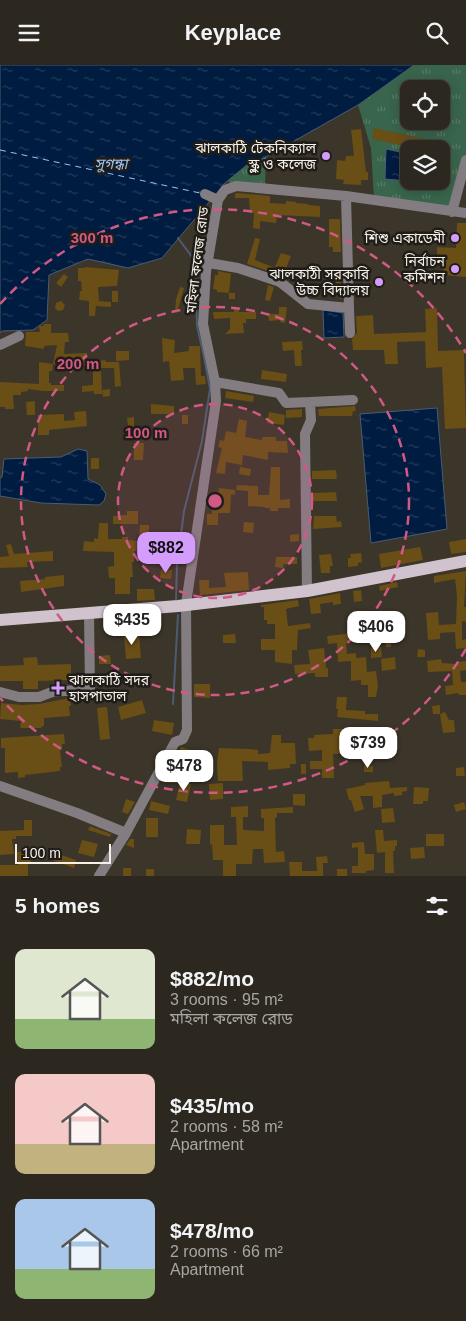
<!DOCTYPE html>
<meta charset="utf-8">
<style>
body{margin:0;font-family:Helvetica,"Noto Sans Bengali",sans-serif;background:#353028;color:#f1f3f6;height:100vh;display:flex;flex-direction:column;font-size:19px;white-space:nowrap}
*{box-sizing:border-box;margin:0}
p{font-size:16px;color:#a7a6a4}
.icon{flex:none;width:28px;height:28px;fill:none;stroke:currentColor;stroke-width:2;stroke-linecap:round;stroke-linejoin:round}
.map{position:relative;height:811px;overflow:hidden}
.sheet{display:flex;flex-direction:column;background:#2d281f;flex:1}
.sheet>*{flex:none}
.tools{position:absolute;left:400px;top:15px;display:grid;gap:10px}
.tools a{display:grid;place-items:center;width:50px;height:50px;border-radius:10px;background:#2d281f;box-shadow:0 2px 12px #0003,0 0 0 1px #48443d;font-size:25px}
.scale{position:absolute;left:15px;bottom:12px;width:96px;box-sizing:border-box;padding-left:5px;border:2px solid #f5f1e9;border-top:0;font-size:14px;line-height:18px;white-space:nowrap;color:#f5f1e9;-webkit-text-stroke:4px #201d18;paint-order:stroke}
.price{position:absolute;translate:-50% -42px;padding:0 11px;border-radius:10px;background:#fff;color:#222;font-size:16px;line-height:32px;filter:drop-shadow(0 1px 2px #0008)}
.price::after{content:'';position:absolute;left:50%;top:30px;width:15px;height:11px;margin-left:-8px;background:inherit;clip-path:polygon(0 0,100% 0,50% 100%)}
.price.selected{background:#d49cfc;color:#111}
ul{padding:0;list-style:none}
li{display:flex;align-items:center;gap:15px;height:125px;padding:0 15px}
li span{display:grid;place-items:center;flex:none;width:140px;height:100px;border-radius:10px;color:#555}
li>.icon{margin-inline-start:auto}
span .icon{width:60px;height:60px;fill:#fffc;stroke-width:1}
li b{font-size:21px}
h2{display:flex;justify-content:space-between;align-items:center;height:60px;padding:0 15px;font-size:21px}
header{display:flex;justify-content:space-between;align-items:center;height:65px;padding:0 15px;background:#2d281f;font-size:22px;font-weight:700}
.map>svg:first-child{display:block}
</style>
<header><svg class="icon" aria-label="menu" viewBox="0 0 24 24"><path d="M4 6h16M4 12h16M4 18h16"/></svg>Keyplace<svg class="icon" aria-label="search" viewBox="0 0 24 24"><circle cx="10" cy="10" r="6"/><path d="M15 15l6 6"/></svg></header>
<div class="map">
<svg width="466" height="811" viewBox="0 0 466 811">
<defs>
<pattern id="grass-tufts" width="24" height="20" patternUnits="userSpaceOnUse" patternTransform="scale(1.25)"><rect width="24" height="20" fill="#39654c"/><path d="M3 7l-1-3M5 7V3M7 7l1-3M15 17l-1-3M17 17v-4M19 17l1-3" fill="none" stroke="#567c66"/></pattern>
<pattern id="water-ripples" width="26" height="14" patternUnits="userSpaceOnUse" patternTransform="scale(1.25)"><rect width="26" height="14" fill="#001c41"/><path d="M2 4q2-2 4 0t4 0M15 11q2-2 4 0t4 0" fill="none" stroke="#263d5c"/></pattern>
</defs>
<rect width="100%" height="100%" fill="#3c3529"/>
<!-- grass -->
<path fill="url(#grass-tufts)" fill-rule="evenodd" d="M414,0H466V93L452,145L374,133L371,83L358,40ZM409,24H441V56H409ZM409,84H441V116H409Z
M266,92L265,121L234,119L227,116L248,99Z"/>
<!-- water -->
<path fill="url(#water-ripples)" stroke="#4a5c73" d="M0,0H414L358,40L266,92L248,99L225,118L162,193L128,203L88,194L49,210L47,255L33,265L2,266L0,268Z
M386,84L409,89V116L385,114Z
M323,245L343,248L344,272L324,273Z
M437,343L447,464L371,478L360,349Z
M78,384L87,386L88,414L100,420L106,429L104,436L99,440L41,438L0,431V413L2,412L4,394L61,392Z"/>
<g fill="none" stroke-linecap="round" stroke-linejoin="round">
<!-- stream -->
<path stroke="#4a5c73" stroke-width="2" d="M176,535L177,500L184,446L202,376L210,324L204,292L197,261L195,196L178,173
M173,639L178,550"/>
<!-- ferry -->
<path stroke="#9ec3f2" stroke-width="1" stroke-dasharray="6 5" stroke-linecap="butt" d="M0,85L200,128"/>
</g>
<!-- building -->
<path fill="#694e15" d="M374,63L445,78L443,84H418L372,74Z
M361,64L366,107H368V115H361V120L343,119L344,115L336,114L337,95L345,96L346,91H354L351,65Z
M237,128L270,131V138L286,139V136L296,137V138L308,139V140L320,141V152L277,150L276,158L260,156V164L253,163L254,148H250L249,133H235V129Z
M329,154H340L341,187H333V182H329Z
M457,158H466V212L443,210L444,190H437V182L456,183Z
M255,173L260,174L255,195L278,204L277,209L247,199Z
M281,188L291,191L283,211L281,210V203L275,202Z
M85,202L119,205L117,221L98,222L99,236L111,237V242L96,241L95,251H89V236L79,235L80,226H82L81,216H78V203H85Z
M336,205H341L342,234H340V220H336Z
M218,206L233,209H231L229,228H235V234H229V228L217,227V225L213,224L215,210H218Z
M64,209L68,212L61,222L56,218Z
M268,220L274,222L270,236L265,235Z
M180,222L184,223L177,248H175L176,234Z
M112,226H118V237H112Z
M61,236L65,240L63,245L58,246L55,243L56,238Z
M279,242H287L285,258L280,257V255L269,256L268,249H279Z
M239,243V247H256V254H246V258H243L244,268L225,269L230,264V253L214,254L213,247H234V244Z
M437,243L438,286L464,285L466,363L445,364L442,302L426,303L425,276L397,277L398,299H385L384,285H353L352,274L357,268L356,251L373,250L374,269L426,267L425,244Z
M44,259H51V268H68L69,277H65L64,289L87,288V301H80V294L61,295V299H53L57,280L44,281V284L25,281L26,267H40L39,261H44Z
M162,273L175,275L174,288L189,286V281H200L201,311H205L206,319L196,320L195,303H183L184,315L171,316L169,296L163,297Z
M302,276L303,285H301L302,301H295L294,285L283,286L282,277Z
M116,286H129V295L116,296Z
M105,295L106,297H119L121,321L115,322L114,303H99V296Z
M39,297L53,299L52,306H49V318H51V320H64V326H43L28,324V326L21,327V330H13L14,344H5V342H0V317L39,319Z
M101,305L102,329H94V326L82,327V321L93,320V306Z
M262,305L287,309L286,317L261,314Z
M110,324V331L103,332L102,325Z
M226,326L254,331L253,337L225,333Z
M35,336V350H27L26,337Z
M151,339L174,341V349H151Z
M355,341L356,346H353L352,351H319L318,344Z
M302,344V352L286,353V345Z
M86,346L87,361L49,365V370H38V350L64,349V356L75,355L74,347Z
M269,347L285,350L284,360L267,358Z
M182,350H188V359H182Z
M134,352V361L131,362V367L126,368L125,362L128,361L127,353Z
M239,354L247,356L245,372L262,375V372H276V376H287L288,388L268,387V395L243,390L242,400L226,397L225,409L216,408L222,383L218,382L220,375L224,376L226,366L236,368Z
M134,378H144L143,395H134Z
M91,393H99V404H91Z
M240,402L251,404L250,411L239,409Z
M271,402H280V435L290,434V443H278V446H270V443H265V442L248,441V426L236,425L237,420L258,421V430H269Z
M336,405L337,414H312V406Z
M219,423L235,425V430L231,429L230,448H218V460H207V449H212V436H217Z
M336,427L337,436H313V428Z
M127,446H138V459H113V451L127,450Z
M314,451H336L337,457L341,456L342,462L313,464Z
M244,457L254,458L253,468L243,467Z
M99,458H108V474H122V472H128V475L139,476L140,460H149V470L164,471V476H168L167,482H162V487L134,486V497H132L133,512H130V529H115V513H109L108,502L114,501V487L83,486L84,476L94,477V473L98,474Z
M299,469V476L290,477V470Z
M466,474V487L451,489L449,477Z
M11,479L14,489L53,486V496L27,497L28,502L0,503V492L9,491L6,480Z
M420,482L423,495L381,503L379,489Z
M361,488L362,497L358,498V501L348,502V493H351L350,489Z
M331,489L333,501H330V508H321L319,490Z
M276,492H297V499H283V503L275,502Z
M161,504L172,505L171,514L160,513Z
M466,506L464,542H466V557L462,556V575L466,574V583L456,584L455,567L440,568V574L428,575L426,548L438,547L439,560L456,559L457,531L455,514L434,518V511Z
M248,507L249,525L200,530L199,515H209V523L226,522L224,508Z
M64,510V521L21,527L20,516L45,514V512Z
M397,517L398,522L380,526L379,521Z
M137,524H154L155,535L137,536Z
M361,525L362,536L354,537L353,526Z
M340,528L341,539L333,540V537L320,539L321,548L311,549L309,534Z
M298,535L299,541L286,544L288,561L310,558L311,563L298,565L297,585H292V599L275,597V585H261V574H275V559H267V555H264V542H261V540Z
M358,551H364V572H357Z
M354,568L355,577L346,578L347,589L356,588V593L366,592L367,607L376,606L378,621L376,632H368V620H361V615L351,616V596L338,597L337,578L328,579L327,571Z
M139,569L141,593L126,594L124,570Z
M235,569L236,578H223V570Z
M397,570L398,576L391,577V582H386L385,571Z
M381,582L382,592L371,593V583Z
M324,583L326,603H328V612H315V608L295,609L294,600L310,599L308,585Z
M418,584L425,585V592H417Z
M110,590L111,599H99V591Z
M37,592L38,600L71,599V615L38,616V624H23V616H0V601L24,600L23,593Z
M395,592L396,604L382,606L381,594Z
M441,594L442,598L456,599V597L466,596V605L460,606L461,617H466V630H459L458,628L446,630L445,621L453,620L452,606L428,607L427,596Z
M194,619H210V633L194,632Z
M337,632H347L346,645L365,646V649H378V656L337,652L338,644H336Z
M70,633L71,641H69L70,651L44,653V661L41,662V663H20L21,656L0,654L1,638L22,640L39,639Z
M142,635L146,648L121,655L118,642Z
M440,640V649H433L432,641Z
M107,642L110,674L100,675L97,643Z
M445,647L449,655H454L455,667L443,668L440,649Z
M154,655L174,658L172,670L152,666Z
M333,664H366V674H352V688L333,689L334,713H322V704H310V696H322V685L309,686L308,673H314V670L333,669Z
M64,669L65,679H62V685H60L62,702H60V706L25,710V712L18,713V707L5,708V683H1V673Z
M272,670H281V678H295L296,699H290V703L268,705V697L242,696L243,716H218L217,699L219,683L249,684L258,685V689L270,688Z
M181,682L193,686L188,703L175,699Z
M301,699H306V709H301Z
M364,700L373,701V707H364Z
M464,702L465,711H456V703Z
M168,710L179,711V718H167Z
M389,716L390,723L407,722V726L402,727V730L394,731V728L382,730V742L373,743V731H360L364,744L355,747L351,735H349L346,724L365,720V718Z
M180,717L191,719L187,737L176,735Z
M223,718V734L210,735L209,719Z
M414,722L429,723L428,736H423V739H413Z
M293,729H305V741L293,740Z
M126,734L135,737L128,749L122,747Z
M151,736L170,741L168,749L149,745Z
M464,737L466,744L456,747L454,740Z
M248,741V752H243V765L264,766V753H261V744L293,742V748H277V752L275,753L276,787L284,786L285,797L264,798L263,784H253L252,799H236V811H223V795H213L212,779L210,780V760H224V780H237L236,752H231V742Z
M393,743L395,757L382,758L381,744Z
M146,753H158V772H146Z
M24,755H32V771H16V774H12L14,789L0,790V766L24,765Z
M90,761L111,769L110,772L88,765Z
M187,764L201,765L200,779H186Z
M375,765H383L384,776L397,775V781H395V786H393L394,808H385V787L377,788Z
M426,769H444V781H426Z
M130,774H134V783L126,780Z
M82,775L98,779L94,792L78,788Z
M364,777L365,789H374V805L366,806V808H352V801H358V782L352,783V778Z
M424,782L425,793L411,794L410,783Z
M30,786L31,797H28V811H0V800H18L17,787Z
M55,788L76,795L74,803L52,795Z
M327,791L328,798H323V811H290L289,797H302V806H317L316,792Z
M123,803H131V811H123Z
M146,804H154V811H146Z
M337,804H347V811H337Z"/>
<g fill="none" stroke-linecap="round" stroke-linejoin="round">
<!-- minor -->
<path stroke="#837d82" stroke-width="10" d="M205,129L218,135
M452,147L466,95
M209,198L238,203L280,217L308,239L349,243L346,131
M349,243L350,268
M0,280L19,271
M215,317L279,328L286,338L310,337
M307,526L305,369L311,355L310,337L353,335
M0,627L19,632H39L52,627L90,624L89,548
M0,721L77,748L126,768
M99,811L126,768L175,677L183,674L187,665L186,539L216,336L215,317L203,259L206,207L218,135L225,125L236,121L346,131L466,148"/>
<!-- major -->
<path stroke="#d0c3cd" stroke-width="12" d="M0,555L178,541L307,526L466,496"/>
</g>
<!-- distance rings -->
<circle cx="215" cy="436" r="97" fill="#d15986" fill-opacity=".12"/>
<g fill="none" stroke="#d15986" stroke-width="2.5" stroke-dasharray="9 6">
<circle cx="215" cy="436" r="97"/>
<circle cx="215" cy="436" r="194"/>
<path d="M466 584A291 291 0 0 1 0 633M0 239A291 291 0 0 1 466 288"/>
</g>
<!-- markers -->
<g fill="#d49cfc" stroke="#201d18" stroke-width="2">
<circle cx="326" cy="91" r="5"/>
<circle cx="455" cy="173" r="5"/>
<circle cx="455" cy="204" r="5"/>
<circle cx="379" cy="217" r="5"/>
<path d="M55.5 615.5h5v5h5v5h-5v5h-5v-5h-5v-5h5z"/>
</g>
<g text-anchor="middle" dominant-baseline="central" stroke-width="5" stroke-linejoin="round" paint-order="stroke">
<!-- poi labels -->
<g font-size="14" fill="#f5f1e9" stroke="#201d18" text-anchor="end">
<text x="316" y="83">ঝালকাঠি টেকনিক্যাল<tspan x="316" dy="16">স্কুল ও কলেজ</tspan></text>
<text x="445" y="173">শিশু একাডেমী</text>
<text x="445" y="196">নির্বাচন<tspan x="445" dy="16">কমিশন</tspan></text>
<text x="369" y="209">ঝালকাঠী সরকারি<tspan x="369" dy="16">উচ্চ বিদ্যালয়</tspan></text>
<text x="69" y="615" text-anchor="start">ঝালকাঠি সদর<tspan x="69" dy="16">হাসপাতাল</tspan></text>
</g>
<!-- street labels -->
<g font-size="14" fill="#f5f1e9" stroke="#201d18">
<text transform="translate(197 195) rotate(-83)">মহিলা কলেজ রোড</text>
</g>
<!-- water labels -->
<g font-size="15" font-style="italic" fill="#9ec3f2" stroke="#201d18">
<text x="111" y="98">সুগন্ধা</text>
</g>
</g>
<circle cx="215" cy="436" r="8" fill="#d15986" stroke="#201d18" stroke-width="2.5"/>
<g font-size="15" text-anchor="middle" font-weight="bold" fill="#d15986" stroke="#201d18" stroke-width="5" stroke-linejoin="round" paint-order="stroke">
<text x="92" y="178">300 m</text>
<text x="78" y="304">200 m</text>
<text x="146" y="373">100 m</text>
</g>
</svg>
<div class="tools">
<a><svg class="icon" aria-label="locate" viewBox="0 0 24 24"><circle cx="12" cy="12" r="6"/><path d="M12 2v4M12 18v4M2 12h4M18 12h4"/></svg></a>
<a><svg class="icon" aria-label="layers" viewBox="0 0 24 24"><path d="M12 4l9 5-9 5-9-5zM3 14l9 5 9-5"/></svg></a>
</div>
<div class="scale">100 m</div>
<b class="price selected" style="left:166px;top:509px">$882</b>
<b class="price" style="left:132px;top:581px">$435</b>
<b class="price" style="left:376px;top:588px">$406</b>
<b class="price" style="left:368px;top:704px">$739</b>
<b class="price" style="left:184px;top:727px">$478</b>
</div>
<section class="sheet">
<h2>5 homes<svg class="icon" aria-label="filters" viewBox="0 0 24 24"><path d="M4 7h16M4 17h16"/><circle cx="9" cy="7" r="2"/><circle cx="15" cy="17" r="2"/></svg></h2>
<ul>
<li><span style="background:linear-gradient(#dfe7d0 70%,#8fb573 0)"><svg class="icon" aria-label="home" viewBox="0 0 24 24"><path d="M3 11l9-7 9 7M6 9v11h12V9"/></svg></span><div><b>$882/mo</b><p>3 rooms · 95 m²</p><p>মহিলা কলেজ রোড</p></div></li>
<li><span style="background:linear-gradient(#f6c9c9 70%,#c2b280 0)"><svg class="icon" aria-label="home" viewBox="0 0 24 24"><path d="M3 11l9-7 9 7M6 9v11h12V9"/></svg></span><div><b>$435/mo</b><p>2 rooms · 58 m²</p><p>Apartment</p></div></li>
<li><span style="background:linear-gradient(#a9c7e8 70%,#8fb573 0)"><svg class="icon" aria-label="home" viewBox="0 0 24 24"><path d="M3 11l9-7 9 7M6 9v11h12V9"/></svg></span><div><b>$478/mo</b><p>2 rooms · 66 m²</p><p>Apartment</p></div></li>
</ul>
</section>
